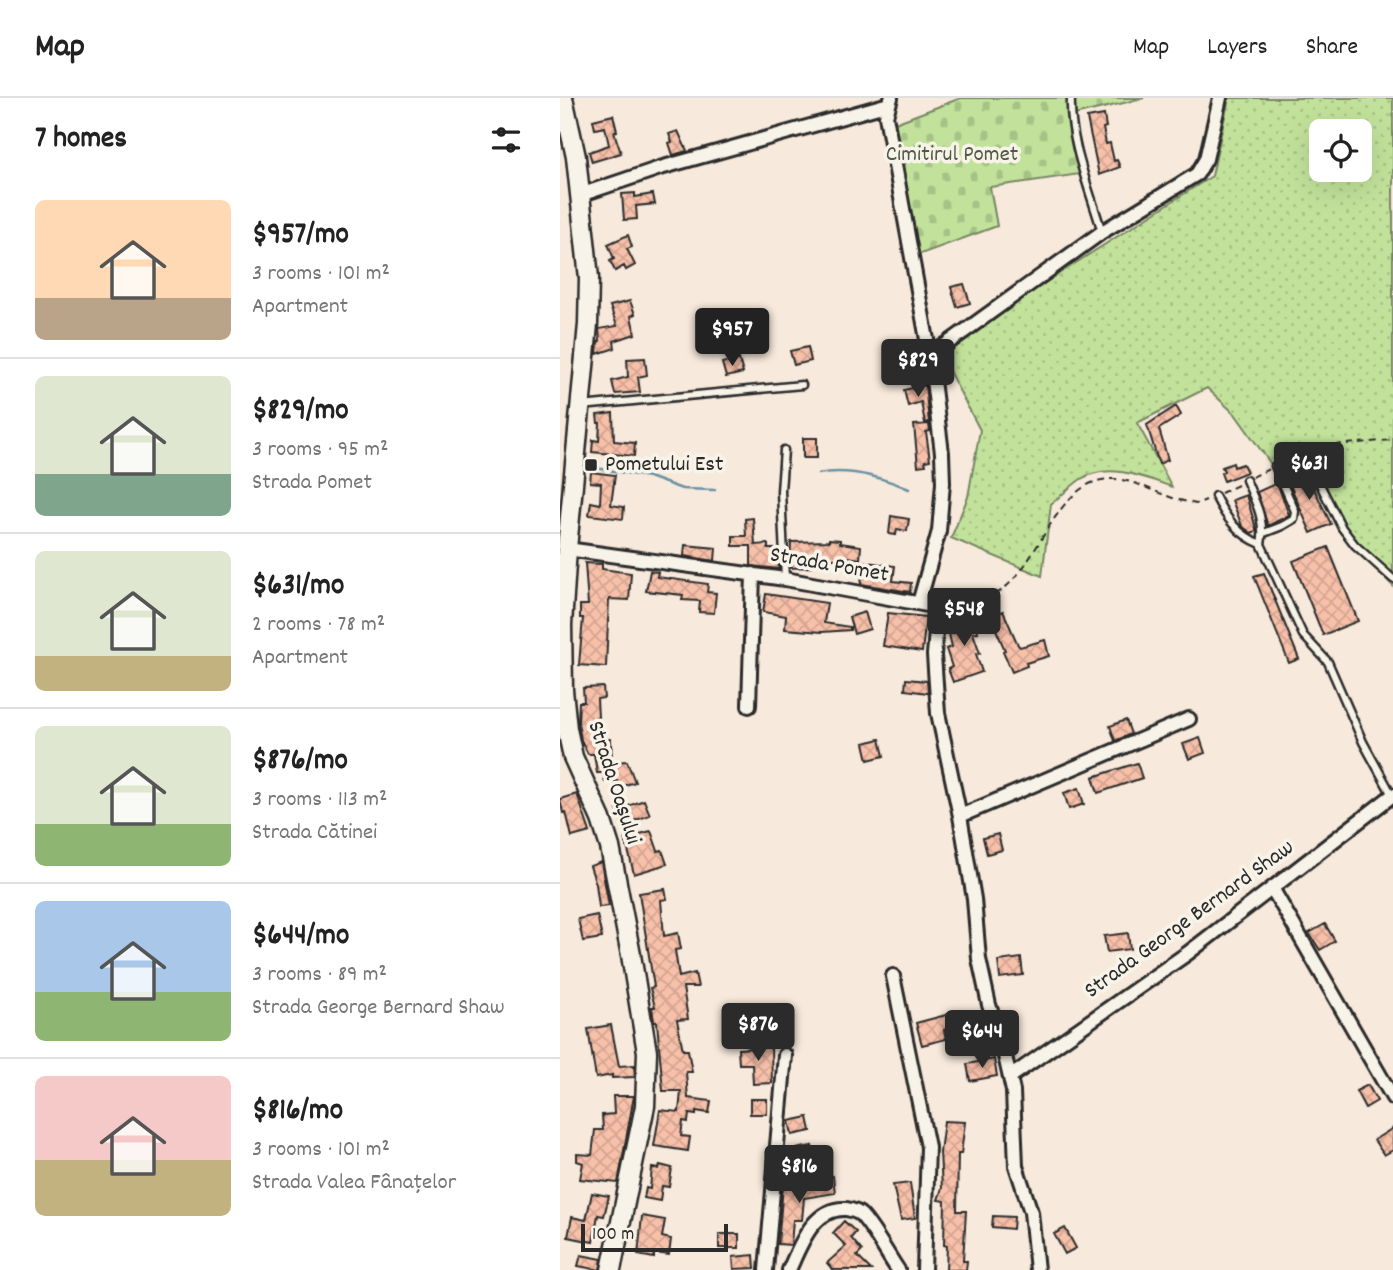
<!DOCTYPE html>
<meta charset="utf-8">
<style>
body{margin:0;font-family:Dekko,sans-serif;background:#f6f6f6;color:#222;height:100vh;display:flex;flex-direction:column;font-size:26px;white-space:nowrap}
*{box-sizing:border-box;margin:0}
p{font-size:23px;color:#767676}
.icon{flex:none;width:38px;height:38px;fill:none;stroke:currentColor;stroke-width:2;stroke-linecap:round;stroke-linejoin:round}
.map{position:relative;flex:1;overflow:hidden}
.drawer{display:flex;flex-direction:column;background:#fff;width:560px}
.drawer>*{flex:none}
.tools{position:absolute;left:749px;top:21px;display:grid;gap:14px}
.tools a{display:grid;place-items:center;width:63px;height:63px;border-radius:10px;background:#fff;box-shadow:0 7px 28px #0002;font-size:35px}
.scale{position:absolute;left:21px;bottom:18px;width:147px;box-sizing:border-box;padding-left:7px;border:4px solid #2b2b2b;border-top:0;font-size:19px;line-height:24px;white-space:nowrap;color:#2b2b2b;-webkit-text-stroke:5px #f7f3e8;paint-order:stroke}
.price{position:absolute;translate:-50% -60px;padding:0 16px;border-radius:7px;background:#2b2b2b;color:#fff;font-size:23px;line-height:46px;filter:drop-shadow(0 2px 4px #0008)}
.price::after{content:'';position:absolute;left:50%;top:42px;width:21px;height:16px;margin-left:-10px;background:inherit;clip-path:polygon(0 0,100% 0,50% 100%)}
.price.current{background:#222;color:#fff}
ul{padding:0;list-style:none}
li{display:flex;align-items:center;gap:21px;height:175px;padding:0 35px}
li+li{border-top:2px solid #e0e0e0}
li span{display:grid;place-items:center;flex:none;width:196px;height:140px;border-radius:10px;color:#555}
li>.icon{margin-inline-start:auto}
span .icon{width:84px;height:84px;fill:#fffc;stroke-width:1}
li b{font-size:30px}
h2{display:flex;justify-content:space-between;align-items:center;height:84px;padding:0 35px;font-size:30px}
header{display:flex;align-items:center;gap:42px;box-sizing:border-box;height:98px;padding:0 35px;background:#fff;border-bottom:2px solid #e0e0e0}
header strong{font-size:33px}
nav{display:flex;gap:38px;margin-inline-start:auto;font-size:24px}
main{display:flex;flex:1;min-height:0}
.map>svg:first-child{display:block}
</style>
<header>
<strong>Map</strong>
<nav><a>Map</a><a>Layers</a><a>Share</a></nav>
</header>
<main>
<section class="drawer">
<h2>7 homes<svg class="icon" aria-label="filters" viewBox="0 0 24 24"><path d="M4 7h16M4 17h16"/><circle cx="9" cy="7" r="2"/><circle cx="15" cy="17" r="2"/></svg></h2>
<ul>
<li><span style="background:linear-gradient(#ffd9b3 70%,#b9a48a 0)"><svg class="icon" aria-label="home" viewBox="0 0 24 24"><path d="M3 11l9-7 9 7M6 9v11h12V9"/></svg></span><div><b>$957/mo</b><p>3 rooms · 101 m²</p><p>Apartment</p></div></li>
<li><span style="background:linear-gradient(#dfe7d0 70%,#7fa58c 0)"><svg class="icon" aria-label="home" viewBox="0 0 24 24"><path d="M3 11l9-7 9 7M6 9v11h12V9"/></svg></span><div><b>$829/mo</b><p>3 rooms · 95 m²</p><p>Strada Pomet</p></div></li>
<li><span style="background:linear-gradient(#dfe7d0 75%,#c2b280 0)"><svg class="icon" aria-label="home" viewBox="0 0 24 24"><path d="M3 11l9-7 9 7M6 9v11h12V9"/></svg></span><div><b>$631/mo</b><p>2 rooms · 78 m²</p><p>Apartment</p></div></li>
<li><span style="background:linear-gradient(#dfe7d0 70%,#8fb573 0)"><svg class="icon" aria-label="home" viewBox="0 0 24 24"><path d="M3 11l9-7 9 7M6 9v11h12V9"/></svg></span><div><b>$876/mo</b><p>3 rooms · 113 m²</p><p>Strada Cătinei</p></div></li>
<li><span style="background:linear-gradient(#a9c7e8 65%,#8fb573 0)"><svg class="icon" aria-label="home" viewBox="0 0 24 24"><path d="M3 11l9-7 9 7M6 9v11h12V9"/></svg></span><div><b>$644/mo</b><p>3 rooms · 89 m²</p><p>Strada George Bernard Shaw</p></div></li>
<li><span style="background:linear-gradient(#f6c9c9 60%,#c2b280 0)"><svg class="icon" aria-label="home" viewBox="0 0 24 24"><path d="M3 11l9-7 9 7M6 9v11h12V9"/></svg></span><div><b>$816/mo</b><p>3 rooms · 101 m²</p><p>Strada Valea Fânațelor</p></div></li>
</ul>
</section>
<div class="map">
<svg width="833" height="1172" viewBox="0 0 833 1172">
<defs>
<pattern id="grass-dots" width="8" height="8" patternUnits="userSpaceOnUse" patternTransform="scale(1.75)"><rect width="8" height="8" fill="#c2e29b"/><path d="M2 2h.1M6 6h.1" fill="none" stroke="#a7c286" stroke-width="1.8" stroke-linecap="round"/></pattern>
<pattern id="cemetery-stones" width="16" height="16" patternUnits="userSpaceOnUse" patternTransform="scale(1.75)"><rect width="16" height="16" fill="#c2e29b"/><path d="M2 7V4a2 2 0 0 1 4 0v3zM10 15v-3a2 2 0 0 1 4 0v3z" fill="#a7c286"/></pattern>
<pattern id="building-cross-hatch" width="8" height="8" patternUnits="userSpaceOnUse" patternTransform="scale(1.75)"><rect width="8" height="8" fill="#f7c0a9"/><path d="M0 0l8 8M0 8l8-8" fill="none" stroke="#d4a592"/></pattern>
</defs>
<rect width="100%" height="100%" fill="#f7e9db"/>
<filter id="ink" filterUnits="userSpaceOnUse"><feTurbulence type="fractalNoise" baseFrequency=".0143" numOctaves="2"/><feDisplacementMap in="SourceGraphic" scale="14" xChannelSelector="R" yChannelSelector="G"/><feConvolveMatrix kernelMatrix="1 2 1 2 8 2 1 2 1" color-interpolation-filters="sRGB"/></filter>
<g filter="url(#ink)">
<!-- grass -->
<path fill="url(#grass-dots)" stroke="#768663" stroke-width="2" fill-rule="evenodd" d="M669,0H833V488L782,437L745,361L718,376L675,316L647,290L577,325L612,389C584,379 549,364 521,381C511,388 501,398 491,406L482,478L391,440L408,399L420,332L380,256L500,175L652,78ZM761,33H800V72H761Z"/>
<!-- cemetery -->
<path fill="url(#cemetery-stones)" stroke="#768663" stroke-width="2" d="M401,0H584L510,18L520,76L430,89L437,128L358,157L335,25Z"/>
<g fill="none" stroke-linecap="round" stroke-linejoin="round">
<!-- stream -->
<path stroke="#6992a4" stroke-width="2.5" d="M30,369L89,379L122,391L155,392
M258,376C288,370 321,379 349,391"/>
</g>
<!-- building -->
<path fill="url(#building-cross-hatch)" stroke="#2b2b2b" stroke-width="2" d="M53,17L57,33L54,34L61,55L32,64L29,54L49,47L45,29L35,31L33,22Z
M544,17L546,29L543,30L546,46L550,45L554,63L557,62L560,69L539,77L527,20Z
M118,33L127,53L113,57L109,45L112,44L109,36Z
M75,95V99L93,96L95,106L76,108L77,121L64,122L62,96Z
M68,137L72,149L67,151L75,167L66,172L64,168L55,173L50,163L54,161L48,146Z
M404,186L410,205L397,209L391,189Z
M70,203L75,216L71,218L75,236L54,243L55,250L37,256L38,244L40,243L39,231L57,228L50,208Z
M248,249L251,263L234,267L230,253Z
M85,260L87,277L78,279L80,294L55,296L52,283L68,279L67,261Z
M179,261L183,275L166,279L162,265Z
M365,287L369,324L365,325L361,304L348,308L344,292Z
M616,308L621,317L599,331L608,362L599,366L587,327Z
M53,315L54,343L75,345L74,358L32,354L33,342L39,343L40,325H38L37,317Z
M369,326L370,333L366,334L370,362L365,363L366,367L358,368L354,327Z
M243,340H257V360H243Z
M673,365L674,369L683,366L687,374L664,383L661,375L664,373L662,369Z
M745,372L771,426L751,435L727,380Z
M31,374L55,377L51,407L64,409L63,421L29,417L31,404L40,406L41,385L30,384Z
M717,385L729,417L708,428L697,394Z
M686,397L696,430V433L691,435L682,428L672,402Z
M331,418L349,421L347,433L337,431L336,437L329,436Z
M193,420L195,447L208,446V451H218L219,471L191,468V448H173V438H186L185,421Z
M269,441L280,442V445L301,448L300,461L280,458V461H269V456L251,457V469L230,470L231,444L269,443Z
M125,447L156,450L155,463L124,458Z
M768,449L798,523L763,537L733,463Z
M300,463L335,468L333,483L351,485L350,494L301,486L302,476H298Z
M25,465L42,466V471L71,475L69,502L49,501L46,569L19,567L23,520H20V507H28Z
M90,473L98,474L97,479L148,486L147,494L156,495L154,515L139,514L140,503L122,502L123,497L86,493Z
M704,475L739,561L729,565L694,478Z
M206,496L267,505L264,525L290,529V532L262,534L225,531L226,518L203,514Z
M409,512L412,527L416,526L418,534L413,535L420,555L416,556L422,574L393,584L388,571L392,569L386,551L392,549L389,536L396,534L392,516Z
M443,513L458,547L460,549L485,542L489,558L466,565L467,568L452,574L443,553L445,552L430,518Z
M305,514L310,531L294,536L289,519Z
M328,515L366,519L362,554L323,548Z
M346,581L367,583L368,595L345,592Z
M43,589L44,600L37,601L38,619H36L39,642L51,641L52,664L67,663L75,684L59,689L58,683L45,684L43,675H37L34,656H28L21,642L18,624L19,604H24L23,590Z
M566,622L571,636L555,643L550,628Z
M640,640L645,655L629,661L623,646Z
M320,641L324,658L308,662L304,645Z
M577,665L582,680L538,695L533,679Z
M519,690L524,706L509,711L504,695Z
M17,696L30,734L12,739L6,714L3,715L0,701Z
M84,702L90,717L63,727L57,712Z
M91,733L98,753L102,752L107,766L74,776L65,740Z
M438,736L442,752L427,756L423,740Z
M41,764L49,808L39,809L36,786L30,768Z
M105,791L107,801L101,802L104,838L118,835L121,851L115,852L119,879L135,875L138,889H123L128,921L117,922L123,952H128L132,974H126L128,1000L151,1003L149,1015L136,1013V1017L129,1016L128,1024L123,1023L121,1038L130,1039L128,1053L94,1048L100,1012L119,1014L121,993H103L97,924H94L92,909H95L90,890L94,889L79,795Z
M37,817L42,840L23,843L18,821Z
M765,826L775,843L760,852L749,835Z
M568,835L570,851L547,854L544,838Z
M461,860L463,877L440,880L438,863Z
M401,913L405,926L384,932L386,941L362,947L356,925Z
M51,927L59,968L74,967L75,979L52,980V977L36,980L28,931Z
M211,949L212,985L193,986L192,966H179L178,951Z
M434,961L437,978L410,983L407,966Z
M808,987L817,1003L805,1010L796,993Z
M53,998H74L58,1085L20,1081L23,1065L17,1063V1056L32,1057L35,1032H43L42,1017L54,1016Z
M190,1001H207V1016H190Z
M248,1019L251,1033L232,1037L229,1023Z
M384,1023L405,1024L401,1056H398L397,1113H406L403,1163H407L406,1172H386L387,1148L384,1147L385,1103L378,1102L382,1090L380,1054Z
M833,1030V1052L824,1057L814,1042Z
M252,1048L255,1064L232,1068L230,1052Z
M100,1067L112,1070L109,1089L102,1088L100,1103L84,1100L86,1090L90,1091L92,1070L99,1071Z
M273,1078L275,1095L244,1100L242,1122H233L231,1147L218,1146L223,1088L251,1090L250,1083Z
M350,1085L355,1120L341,1122L333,1087Z
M32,1095L49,1098L44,1118L38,1117L33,1144L8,1139L12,1119L26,1122Z
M82,1118L105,1122L102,1139L111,1141L109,1157L94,1155V1160L78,1157Z
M433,1118L454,1119L453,1131L432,1129Z
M284,1123L296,1134L291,1140L302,1153L297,1158L311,1172H273L267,1165L286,1148L273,1135Z
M505,1130L516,1150L505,1156L494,1136Z
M159,1136H179V1150H159Z
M21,1157L42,1161L40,1172L18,1168Z
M194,1157L195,1170L174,1171L173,1159Z"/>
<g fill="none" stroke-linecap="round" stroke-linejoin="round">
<defs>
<path id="service" d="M511,0C509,42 530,93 542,134
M21,308L242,287
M224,352L221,393L225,481
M743,353L782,430L795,447L833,481
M686,382C695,403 706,423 701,446L743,537L768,564L803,644L832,697
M655,398C666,420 678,437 701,446
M704,435L722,428L734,421L735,413L715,368"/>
<path id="minor" d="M331,0L326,18L370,258L382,355L383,385L379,433L359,505
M20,97L100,70L329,6
M370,258L542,134L637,76L646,61L660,0
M7,451L225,481L378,509L374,557L378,615L400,718L414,801L419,861L429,907L442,945L453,993L456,1068L471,1114L477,1172
M189,608L193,476
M400,718L629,621
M712,790L833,1000
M333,878L368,1049L364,1172
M450,979L628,855L833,697
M206,1172L225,957
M229,1172C240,1148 253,1109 286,1111C291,1112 297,1113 301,1117C314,1131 327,1156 338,1172"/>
<path id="secondary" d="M3,0L16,59L29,180L28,226L7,451L2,527L3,592L7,631L13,659L41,721L50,749L71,857L87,954L85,1008L51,1172"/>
</defs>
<!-- service casing -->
<use href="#service" stroke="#2b2b2b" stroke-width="11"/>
<!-- minor casing -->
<use href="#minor" stroke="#2b2b2b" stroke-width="18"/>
<!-- secondary casing -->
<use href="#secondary" stroke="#2b2b2b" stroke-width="23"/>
<!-- path -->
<path stroke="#2b2b2b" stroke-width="2" stroke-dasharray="7 5" stroke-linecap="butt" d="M751,349L833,342
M723,363L737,356
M692,379L709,371
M661,395L678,387
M389,507C404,504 423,504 436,496C481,470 494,379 554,381C574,382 592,393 610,399C618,402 628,404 636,406L646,402"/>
<!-- service -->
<use href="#service" stroke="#f7f3e8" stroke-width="6"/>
<!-- minor -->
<use href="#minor" stroke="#f7f3e8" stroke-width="12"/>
<!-- secondary -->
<use href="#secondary" stroke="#f7f3e8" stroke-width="18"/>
</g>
</g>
<!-- markers -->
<rect fill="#2b2b2b" stroke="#f7f3e8" stroke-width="2.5" x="24" y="360" width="14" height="14" rx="3.5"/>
<g text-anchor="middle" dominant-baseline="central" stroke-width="7" stroke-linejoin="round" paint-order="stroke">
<!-- park labels -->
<g font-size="23" fill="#515947" stroke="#f7f3e8">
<text x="392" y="57">Cimitirul Pomet</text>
</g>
<!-- poi labels -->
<g font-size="23" fill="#2b2b2b" stroke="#f7f3e8" text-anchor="start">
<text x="45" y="367">Pometului Est</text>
</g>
<!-- street labels -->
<g font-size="23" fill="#2b2b2b" stroke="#f7f3e8">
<text transform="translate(269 468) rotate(10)">Strada Pomet</text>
<text transform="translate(53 685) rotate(72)">Strada Oașului</text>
<text transform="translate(630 822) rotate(-36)">Strada George Bernard Shaw</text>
</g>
</g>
</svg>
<div class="tools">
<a><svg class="icon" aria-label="locate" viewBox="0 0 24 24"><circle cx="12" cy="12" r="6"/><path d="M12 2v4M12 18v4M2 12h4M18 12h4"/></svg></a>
</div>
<div class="scale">100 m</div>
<b class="price current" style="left:172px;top:270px">$957</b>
<b class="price" style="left:358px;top:301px">$829</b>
<b class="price" style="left:749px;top:404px">$631</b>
<b class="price" style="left:404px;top:550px">$548</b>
<b class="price" style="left:198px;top:965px">$876</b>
<b class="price" style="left:422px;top:972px">$644</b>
<b class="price" style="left:239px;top:1107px">$816</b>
</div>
</main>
